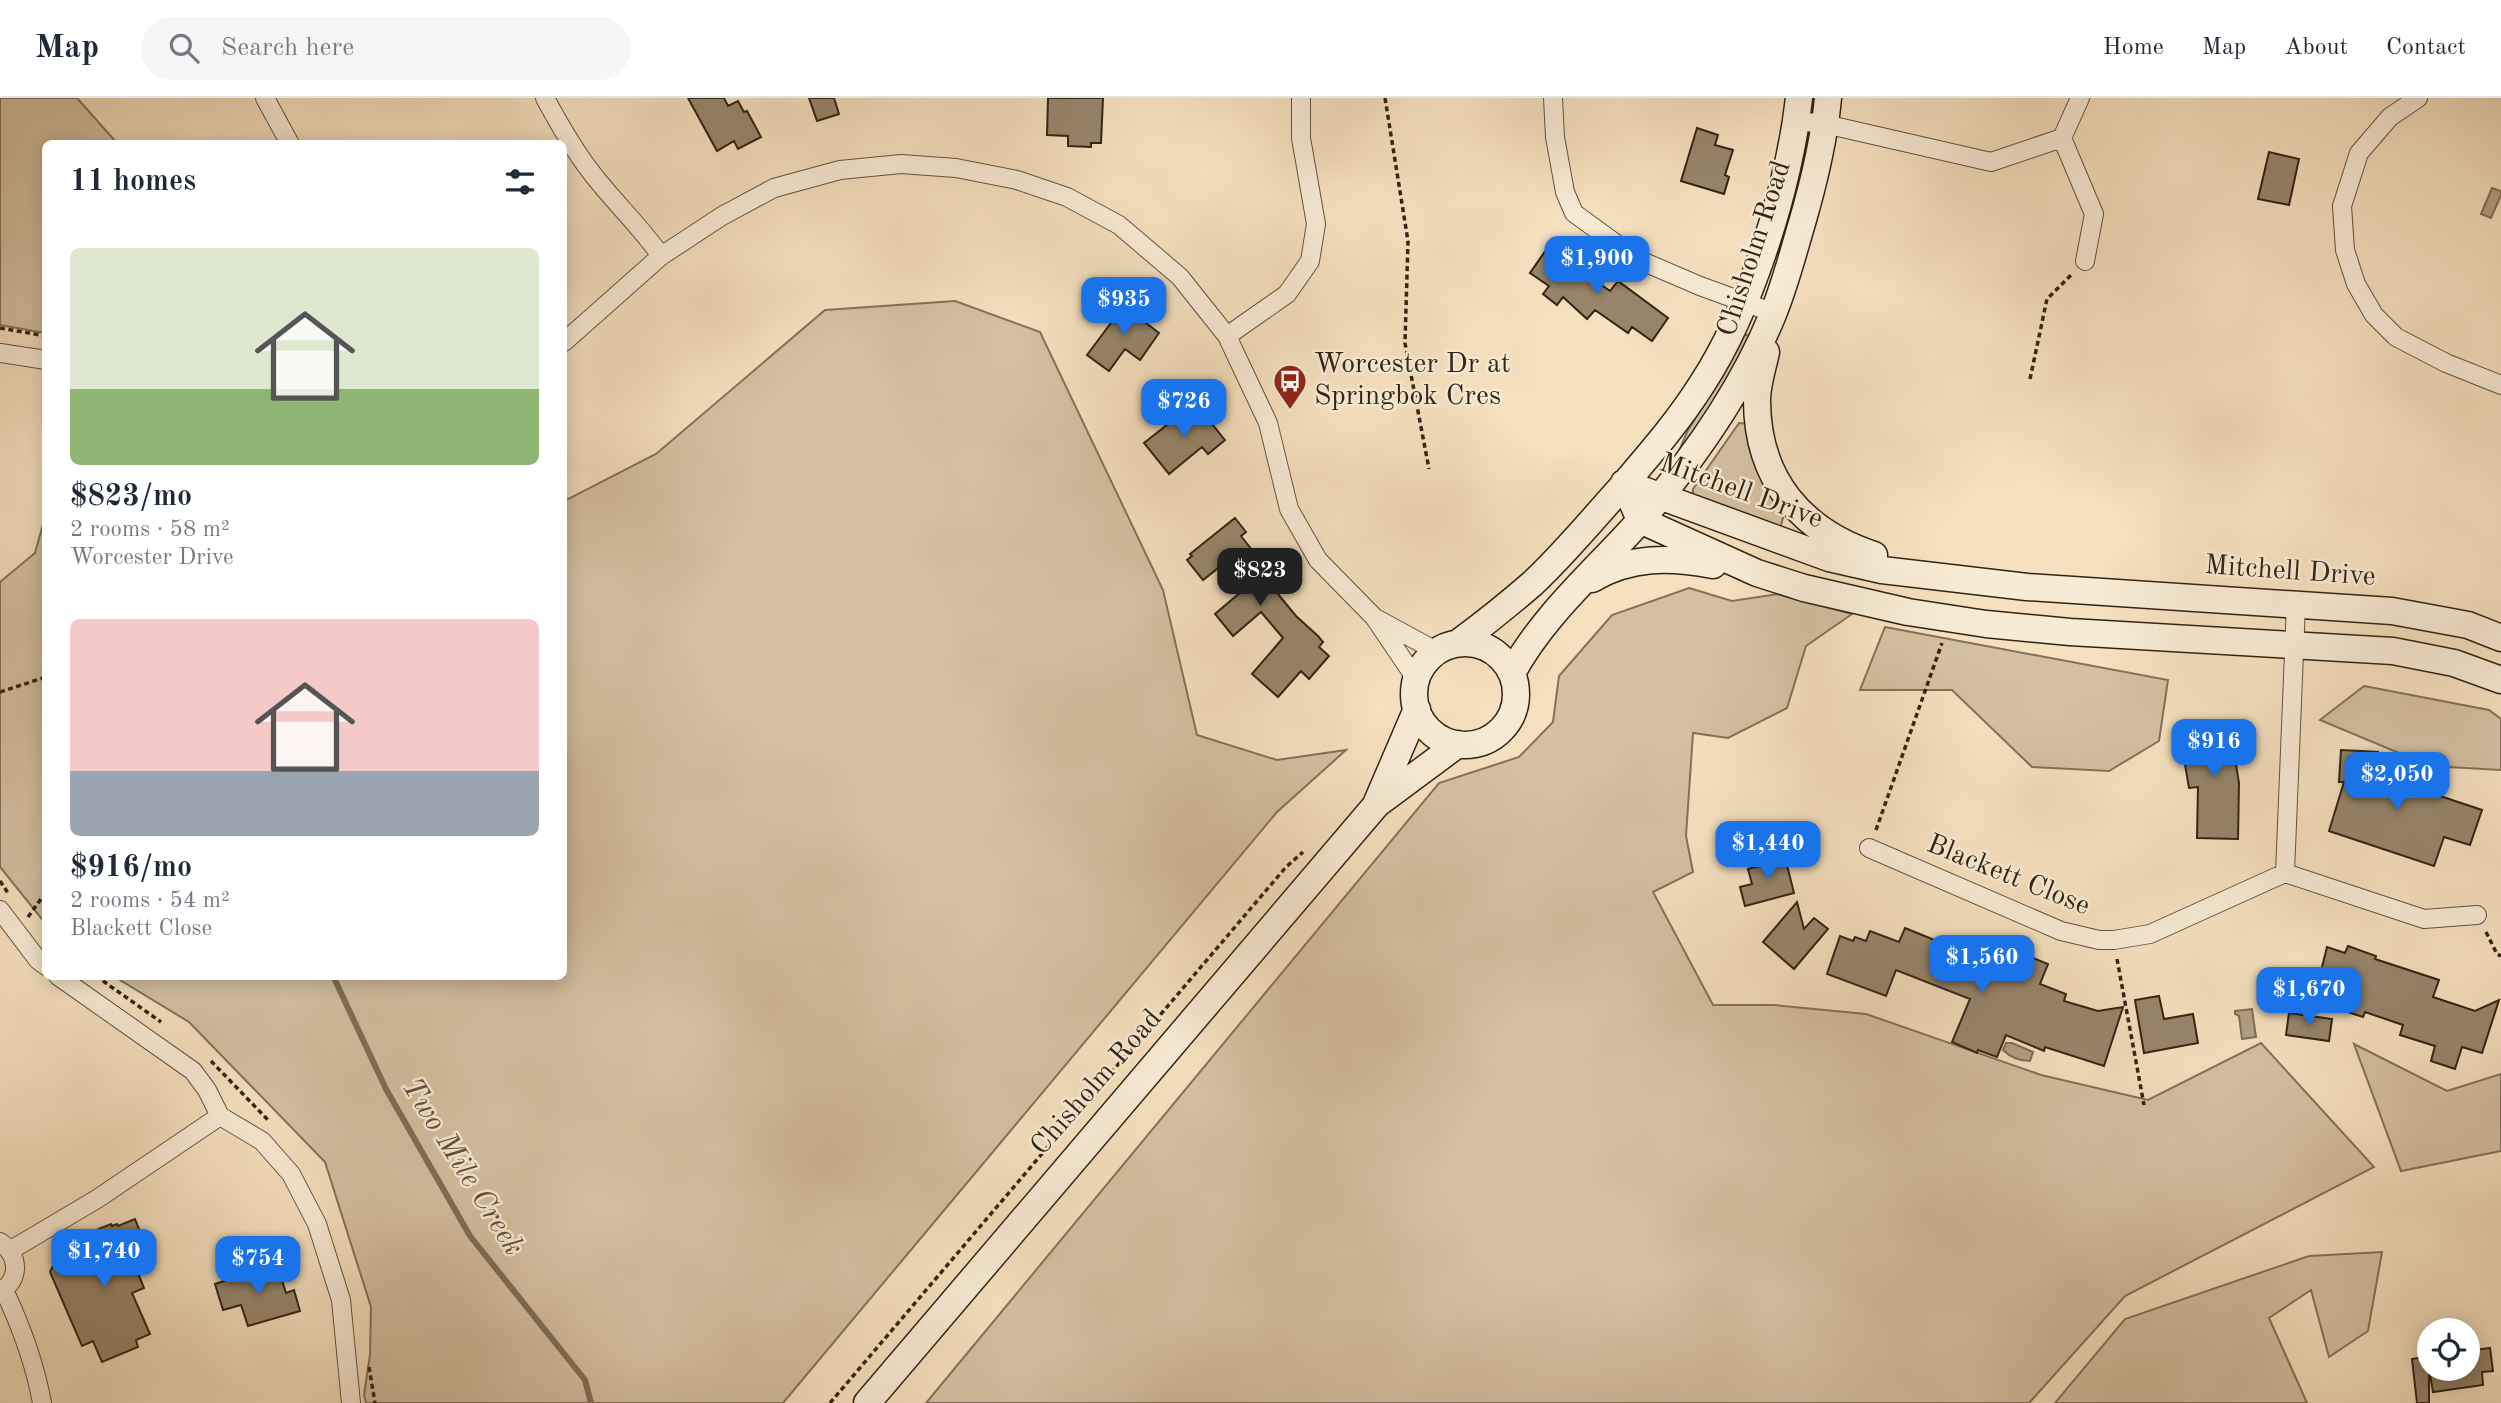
<!DOCTYPE html>
<meta charset="utf-8">
<style>
body{margin:0;font-family:"Old Standard TT",serif;background:#f6f6f7;color:#1f2937;height:100vh;display:flex;flex-direction:column;font-size:26px;white-space:nowrap}
*{box-sizing:border-box;margin:0}
p{font-size:23px;color:#747a83}
.icon{flex:none;width:38px;height:38px;fill:none;stroke:currentColor;stroke-width:2;stroke-linecap:round;stroke-linejoin:round}
.map{position:relative;flex:1;overflow:hidden}
.sheet{position:absolute;left:42px;top:42px;width:525px;height:840px;display:flex;flex-direction:column;background:#fff;border-radius:10px;box-shadow:0 4px 18px #0003}
.sheet>*{flex:none}
.tools{position:absolute;left:2417px;top:1220px;display:grid;gap:14px}
.tools a{display:grid;place-items:center;width:63px;height:63px;border-radius:50%;background:#fff;box-shadow:0 4px 18px #0003;font-size:35px}
.price{position:absolute;translate:-50% -60px;padding:0 16px;border-radius:14px;background:#1a73e8;color:#fff;font-size:23px;line-height:46px;filter:drop-shadow(0 2px 4px #0008)}
.price::after{content:'';position:absolute;left:50%;top:42px;width:21px;height:16px;margin-left:-10px;background:inherit;clip-path:polygon(0 0,100% 0,50% 100%)}
.price.selected{background:#222;color:#fff}
ul{padding:0;list-style:none}
li{display:grid;align-content:center;gap:14px;height:371px;padding:0 28px}
li span{display:grid;place-items:center;height:217px;border-radius:10px;color:#555}
li>.icon{margin-inline-start:auto}
span .icon{width:126px;height:126px;fill:#fffc;stroke-width:1}
li b{font-size:30px}
h2{display:flex;justify-content:space-between;align-items:center;height:84px;padding:0 28px;font-size:30px}
header{display:flex;align-items:center;gap:42px;box-sizing:border-box;height:98px;padding:0 35px;background:#fff;border-bottom:2px solid #e0e1e3}
header strong{font-size:33px}
nav{display:flex;gap:38px;margin-inline-start:auto;font-size:24px}
.search{width:490px;height:63px;background:#f6f6f7;display:flex;align-items:center;gap:18px;box-sizing:border-box;padding:0 24px;border-radius:38px;color:#747a83;font-size:26px}
.map>svg:first-child{display:block}
</style>
<header>
<strong>Map</strong>
<div class="search"><svg class="icon" aria-label="search" viewBox="0 0 24 24"><circle cx="10" cy="10" r="6"/><path d="M15 15l6 6"/></svg>Search here</div>
<nav><a>Home</a><a>Map</a><a>About</a><a>Contact</a></nav>
</header>
<div class="map">
<svg width="2501" height="1305" viewBox="0 0 2501 1305">
<rect width="100%" height="100%" fill="#f5e0bf"/>
<filter id="stains"><feTurbulence type="fractalNoise" baseFrequency=".00286" numOctaves="4"/><feColorMatrix values="0 0 0 0 .2 0 0 0 0 .09 0 0 0 0 .02 0 0 0 .5 -.17"/></filter>
<radialGradient id="worn" r=".72"><stop offset=".6" stop-color="#630" stop-opacity="0"/><stop offset="1" stop-color="#630" stop-opacity=".3"/></radialGradient>
<!-- green -->
<path fill="#d4c0a2" stroke="#82725a" stroke-width="2" d="M0,0H77L117,45L46,46L45,235L0,227Z
M955,203L1040,234L1163,492L1197,637L1277,662L1346,652L1277,714L783,1305H366L364,1297L370,1257L371,1209L325,1064L189,924L115,879L564,878V403L656,356L825,212Z
M1742,235L1749,238L1750,248L1672,370L1687,334L1718,284Z
M1739,325L1750,326L1785,412L1779,435L1693,397V391Z
M45,419V825L0,769V484L35,455Z
M1689,490L1732,503L1778,496L1852,516L1806,548L1787,610L1728,640L1693,635L1686,738L1693,774L1653,794L1713,907H1774L1866,916L2041,977L2148,1002L2261,945L2374,1069L2125,1198L2029,1305H926L1439,685L1519,659L1553,624L1559,578L1612,517Z
M1885,529L2168,582L2159,643L2109,673L2032,669L1952,592H1860Z
M2364,588L2489,612L2501,621V672L2430,668L2320,622Z
M2354,946L2447,993L2501,976V1053L2401,1073Z
M2382,1154L2368,1233L2329,1259L2311,1192L2269,1220L2307,1305H2055L2125,1221L2309,1158Z"/>
<!-- water -->
<path fill="#b2a085" stroke="#7e6e57" stroke-width="2" d="M2492,90L2501,93V97L2491,120L2481,116Z
M2252,911L2256,939L2242,941L2239,918L2235,916V913Z
M2006,945H2012L2033,954L2030,963C2020,963 2010,959 2003,952Z"/>
<g fill="none" stroke-linecap="round" stroke-linejoin="round">
<!-- stream -->
<path stroke="#7e6e57" stroke-width="6" d="M334,880L386,991L470,1138L585,1282L591,1305"/>
</g>
<!-- building -->
<path fill="#97866c" stroke="#312413" stroke-width="2" d="M688,0H724L728,8L738,3L744,14L747,13L761,39L738,51L734,43L717,53Z
M809,0H834L839,16L817,23Z
M1048,0H1103L1101,45H1091V49L1068,48V38L1047,37Z
M1697,30L1718,37L1715,47L1733,52L1725,77L1729,79L1724,96L1681,83Z
M2269,54L2299,61L2289,107L2258,101Z
M1548,149L1610,193L1618,183L1668,220L1652,243L1632,229L1628,235L1595,212L1587,221L1563,199L1557,207L1543,196L1549,188L1530,175Z
M1129,201L1142,211L1137,218L1159,235L1140,262L1125,251L1109,273L1087,257Z
M1195,305L1225,342L1208,356L1202,349L1169,376L1144,345Z
M1235,420L1246,434L1241,438L1263,466L1261,468L1277,486L1273,490L1296,518L1318,538L1323,544L1319,549L1329,558L1309,581L1301,573L1278,599L1252,576L1283,540L1261,514L1233,538L1215,516L1242,493L1222,467L1203,482L1187,462L1192,458L1190,456Z
M2235,625L2237,641L2232,642L2239,685L2238,741L2197,740L2198,689L2189,690L2180,637L2194,635L2193,630Z
M2341,652L2378,654L2377,675L2423,689L2422,692L2482,712L2470,747L2444,739L2434,768L2329,733L2344,684H2339Z
M1784,755L1794,795L1745,808L1740,789L1752,786L1748,771L1764,767L1762,760Z
M1797,804L1804,831L1814,820L1828,831L1794,871L1763,844Z
M1905,830L2015,875L2023,856L2048,866L2040,886L2066,896L2064,903L2098,913L2123,909L2104,968L2045,949L2044,953L2006,937L1997,959L1978,952L1977,955L1952,944L1970,901L1896,872L1886,898L1827,876L1840,838L1853,843L1855,839L1866,843L1870,833L1899,844Z
M2348,848L2376,858L2375,861L2439,882L2433,899L2475,913L2499,902L2482,955L2462,949L2455,971L2431,963L2435,948L2400,937L2403,927L2365,914L2363,919L2323,906L2331,881L2320,877L2327,849L2345,855Z
M2159,898L2164,921L2193,916L2198,945L2144,955L2135,902Z
M2289,915L2332,921L2329,943L2286,937Z
M135,1121L149,1156L133,1163L144,1190L132,1195L150,1236L136,1242L138,1249L102,1264L93,1243L82,1248L50,1174L58,1157L94,1140L92,1137L97,1135L96,1132L111,1126L112,1128L117,1126L118,1128Z
M277,1166L286,1195L294,1192L300,1213L248,1228L241,1207L223,1212L215,1186Z
M2490,1250L2493,1273L2482,1274L2483,1287L2433,1294L2429,1270H2468V1253Z
M2429,1258V1305H2417L2412,1261Z"/>
<g fill="none" stroke-linecap="round" stroke-linejoin="round">
<defs>
<path id="street" d="M265,0L290,46
M545,0C559,26 573,51 591,74C613,103 640,128 661,158
M1553,0L1555,39L1565,94L1574,115L1637,161L1700,188L1774,215
M2418,0L2390,19L2359,55L2342,108L2345,152L2356,186L2374,217L2396,239L2446,265L2501,287
M1797,23L1825,26L1991,64L2062,40L2094,116L2085,163
M2062,40L2080,0
M1227,238L1287,196L1310,163L1316,126L1301,40V0
M564,244L661,158L722,118L774,90L840,72L901,66L956,70L1017,82L1067,99L1119,127L1180,179L1227,238L1268,325L1289,411L1318,462L1374,519L1416,581
M0,255L46,262
M1377,521L1436,553
M1869,750L2061,833L2099,842H2114L2150,836L2285,775L2296,506
M2285,775L2424,821L2477,817
M0,812L38,862L46,868
M58,878L193,973L207,992L220,1018
M0,1144C19,1157 21,1181 0,1194
M11,1152L97,1101L220,1018L262,1043L291,1076L317,1126L341,1202L351,1305
M4,1192C21,1228 35,1266 42,1305"/>
<path id="secondary" d="M1766,254C1763,269 1757,286 1757,302C1757,381 1801,433 1874,457
M1624,385L1640,422L1757,475L1804,490L1908,514L1986,526L2070,534L2393,553L2454,565L2501,582
M1624,385L1829,460L1882,472L2027,489L2392,513L2468,527L2501,540
M1592,481C1631,458 1670,459 1713,467
M1458,545C1484,526 1509,506 1533,485C1564,456 1592,422 1620,391C1649,357 1678,324 1702,286C1751,211 1789,89 1799,0
M1414 596a51 51 0 1 1 102 0a51 51 0 1 1-102 0Z
M1512,575C1545,514 1600,469 1645,417C1697,356 1743,290 1773,216C1785,187 1793,155 1802,125C1814,84 1824,43 1828,0
M1377,704L1417,611
M867,1305L1377,706L1458,646"/>
</defs>
<!-- street casing -->
<use href="#street" stroke="#62533e" stroke-width="20"/>
<!-- secondary casing -->
<use href="#secondary" stroke="#312413" stroke-width="29"/>
<!-- path -->
<path stroke="#312413" stroke-width="3.5" stroke-dasharray="5 3.5" stroke-linecap="butt" d="M1385,0L1408,143L1405,245L1429,371
M0,230L46,238
M2030,281L2047,201L2073,175
M0,594L46,579
M1876,732L1942,545
M0,783L8,795
M28,819L46,794
M2486,834L2497,856L2501,858
M2117,861L2144,1007
M96,878L161,924
M211,963L269,1023
M369,1269L375,1305
M830,1305L1286,769L1303,754"/>
<!-- street -->
<use href="#street" stroke="#f8ebd5" stroke-width="18"/>
<!-- secondary -->
<use href="#secondary" stroke="#f8ebd5" stroke-width="26"/>
</g>
<!-- icons -->
<defs>
<symbol id="bus-pin" viewBox="-11 -11 22 30"><path d="M0 17L-7.5 6A9.5 9.5 0 1 1 7.5 6Z" fill="#8f2418" stroke="#f8ebd5"/><path d="M-5-6H5V4H4V6H2V4H-2V6H-4V4H-5ZM-3.5-4V0h7V-4ZM-3.5 1.2v1.5H-2V1.2ZM2 1.2v1.5H3.5V1.2Z" fill="#fff"/></symbol>
</defs>
<g fill-rule="evenodd">
<use href="#bus-pin" x="1271" y="264" width="38" height="52"/>
</g>
<g text-anchor="middle" dominant-baseline="central" stroke-width="5" stroke-linejoin="round" paint-order="stroke">
<!-- street labels -->
<g font-size="28" fill="#312413" stroke="#f8ebd5">
<text transform="translate(1755 151) rotate(-72)">Chisholm Road</text>
<text transform="translate(1741 394) rotate(20)">Mitchell Drive</text>
<text transform="translate(2290 474) rotate(4)">Mitchell Drive</text>
<text transform="translate(2008 778) rotate(22)">Blackett Close</text>
<text transform="translate(1097 985) rotate(-49)">Chisholm Road</text>
</g>
<!-- poi labels -->
<g font-size="28" fill="#312413" stroke="#f8ebd5" text-anchor="start">
<text x="1314" y="267">Worcester Dr at<tspan x="1314" dy="32">Springbok Cres</tspan></text>
</g>
<!-- water labels -->
<g font-size="30" font-style="italic" fill="#5e4f3b" stroke="#f8ebd5">
<text transform="translate(462 1069) rotate(58)">Two Mile Creek</text>
</g>
</g>
<rect width="100%" height="100%" filter="url(#stains)"/>
<rect width="100%" height="100%" fill="url(#worn)"/>
</svg>
<div class="tools">
<a><svg class="icon" aria-label="locate" viewBox="0 0 24 24"><circle cx="12" cy="12" r="6"/><path d="M12 2v4M12 18v4M2 12h4M18 12h4"/></svg></a>
</div>
<b class="price" style="left:1597px;top:198px">$1,900</b>
<b class="price" style="left:1124px;top:239px">$935</b>
<b class="price" style="left:1184px;top:341px">$726</b>
<b class="price selected" style="left:1260px;top:510px">$823</b>
<b class="price" style="left:2214px;top:681px">$916</b>
<b class="price" style="left:2397px;top:714px">$2,050</b>
<b class="price" style="left:1768px;top:783px">$1,440</b>
<b class="price" style="left:1982px;top:897px">$1,560</b>
<b class="price" style="left:2309px;top:929px">$1,670</b>
<b class="price" style="left:104px;top:1191px">$1,740</b>
<b class="price" style="left:258px;top:1198px">$754</b>
<section class="sheet">
<h2>11 homes<svg class="icon" aria-label="filters" viewBox="0 0 24 24"><path d="M4 7h16M4 17h16"/><circle cx="9" cy="7" r="2"/><circle cx="15" cy="17" r="2"/></svg></h2>
<ul>
<li><span style="background:linear-gradient(#dfe7d0 65%,#8fb573 0)"><svg class="icon" aria-label="home" viewBox="0 0 24 24"><path d="M3 11l9-7 9 7M6 9v11h12V9"/></svg></span><div><b>$823/mo</b><p>2 rooms · 58 m²</p><p>Worcester Drive</p></div></li>
<li><span style="background:linear-gradient(#f6c9c9 70%,#9aa5b1 0)"><svg class="icon" aria-label="home" viewBox="0 0 24 24"><path d="M3 11l9-7 9 7M6 9v11h12V9"/></svg></span><div><b>$916/mo</b><p>2 rooms · 54 m²</p><p>Blackett Close</p></div></li>
</ul>
</section>
</div>
